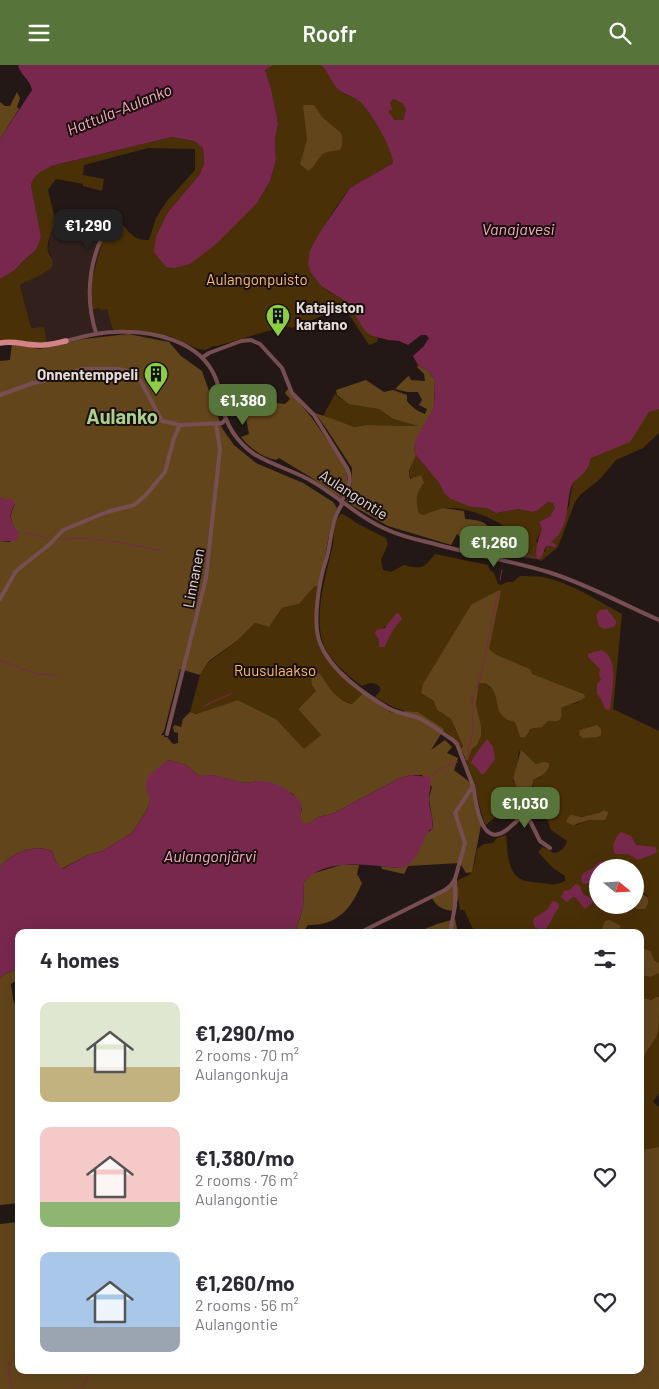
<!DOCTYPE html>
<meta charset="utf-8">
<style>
body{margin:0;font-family:Barlow,sans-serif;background:#f2f2f3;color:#2b2b33;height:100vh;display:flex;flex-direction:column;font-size:19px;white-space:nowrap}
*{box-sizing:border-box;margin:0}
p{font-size:16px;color:#7c7c81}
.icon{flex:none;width:28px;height:28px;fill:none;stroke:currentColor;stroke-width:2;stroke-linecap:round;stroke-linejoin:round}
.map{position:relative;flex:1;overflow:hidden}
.sheet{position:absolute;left:15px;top:864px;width:629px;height:445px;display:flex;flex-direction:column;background:#fff;border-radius:10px;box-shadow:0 5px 20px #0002}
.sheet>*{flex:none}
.needle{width:32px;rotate:108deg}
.fabs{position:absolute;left:589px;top:794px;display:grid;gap:10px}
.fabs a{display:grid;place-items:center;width:55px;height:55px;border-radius:50%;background:#fff;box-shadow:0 5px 20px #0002;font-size:25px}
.price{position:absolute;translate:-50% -42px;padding:0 11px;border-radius:10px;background:#57743b;color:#fff;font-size:16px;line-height:32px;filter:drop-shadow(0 1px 2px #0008)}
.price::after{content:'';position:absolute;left:50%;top:30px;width:15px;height:11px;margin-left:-8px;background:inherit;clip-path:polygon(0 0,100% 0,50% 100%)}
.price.current{background:#222;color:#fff}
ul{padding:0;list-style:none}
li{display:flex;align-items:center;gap:15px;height:125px;padding:0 25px}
li span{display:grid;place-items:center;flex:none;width:140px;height:100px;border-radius:10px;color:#555}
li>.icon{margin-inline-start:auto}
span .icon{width:60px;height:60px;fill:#fffc;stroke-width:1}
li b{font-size:21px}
h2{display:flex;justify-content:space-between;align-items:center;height:60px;padding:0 25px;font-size:21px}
header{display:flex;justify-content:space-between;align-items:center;height:65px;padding:0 25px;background:#57743b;color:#fff;font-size:22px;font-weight:600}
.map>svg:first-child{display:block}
</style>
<header><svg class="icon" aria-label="menu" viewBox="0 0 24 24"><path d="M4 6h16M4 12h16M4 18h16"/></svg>Roofr<svg class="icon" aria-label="search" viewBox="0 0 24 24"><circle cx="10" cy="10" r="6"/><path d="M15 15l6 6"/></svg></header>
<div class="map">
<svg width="659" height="1324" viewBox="0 0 659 1324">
<rect width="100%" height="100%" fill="#231815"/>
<!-- built -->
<path fill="#32201c" d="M56,158L72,159L102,167L100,175L102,179L93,245L100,243H107L113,266L47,279L30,259L20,220L36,211L44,208L52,192L48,184L51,166Z"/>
<!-- green -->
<path fill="#4a3006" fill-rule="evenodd" d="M274,0H320L322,2C330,8 333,19 340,26C346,31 355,32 361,37C371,46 393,84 393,98L350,123L336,142L310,185L311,208L321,221L331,228L345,235L372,271L378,273L377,277L369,280L344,242L292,263L285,261L217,281H213L205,285L198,284L170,271L113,266L107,244L100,245L99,243L92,245V215L102,179L101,176L115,153C128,161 129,176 149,175L156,153L166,137L195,105V84L148,83L84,100L83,110L104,114L102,126L83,121V119L56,114L48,125L56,158C52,164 46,179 48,186C51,195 54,192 52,202C43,210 31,214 20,220L30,259L32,263L44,262L47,279L0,276V214L15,205L23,196L36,185L41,171L31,121L33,114L39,107L51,101L172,72L194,76L203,83L204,98L200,109L168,147L257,138L270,116L276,95L275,75L278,58L271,23L265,5Z
M394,34L403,39L406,45L403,55H395L389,49L390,36Z
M335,329L341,334L379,344L393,354L422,361L367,360L354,362L323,351Z
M655,344H659V368L643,383L616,395L600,414L580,430L575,437L558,482L541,496C531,490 517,497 508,487L512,468C499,454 461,439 442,444C435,446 430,449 423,450L419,448L416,433L418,426C407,409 408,407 416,390L439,418L444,428L471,442L487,443L496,448L519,444L532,447L537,446L548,437L553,438L555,443L550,451L539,457L542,464L536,476L545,487L546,481L555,482L551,477L569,441L572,421L575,415L586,406L591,393L603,387L649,347Z
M340,449H343L360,460L386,473L388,479L381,495L383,505L391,507L404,500C422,505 424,503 435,489L488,500L490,505L494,508L498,519L501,520L507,517H513L520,511C527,511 536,511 543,512C571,518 597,535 622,549L613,644L659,666V898L654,895L651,886L640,882V868L619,867L621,861L583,867H475C470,859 468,853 464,845H460L456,817C460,813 463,813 467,811C475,808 475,792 477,784L484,779L493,778L497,773L506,770C508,783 506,810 523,815C528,817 536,817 542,818C551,819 556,821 565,816V811L553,803L538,787L543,782L554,788C561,787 565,783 567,776L551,765L547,754L541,747L537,745L519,749L511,739L486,760L484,757L477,732L468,706L467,697L472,684L477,680L481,670V660L476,640L479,618H485L496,628L499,645L515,657L520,672L524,673L528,669L530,664C543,664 554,650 562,642C566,639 572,639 578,638L584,629L531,609L530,604L495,589L489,584L497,526L486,533L421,628L435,636L437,645L451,654L463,681L461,684L456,675L418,647L405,646L393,642L375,632L380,626V622C373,616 370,618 362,621C348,611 329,595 323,578C313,549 327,507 333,479C334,472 333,462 336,456C337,454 339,452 340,449ZM396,548L385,582H379V575L375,569C384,563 391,558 396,548ZM519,686L536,699L548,705L539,713L533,715V722L530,725L519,728L518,722L513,716V712L516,705ZM604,745L609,747L605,755H590L576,760L574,750C583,754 596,750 604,745ZM598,802H635V826L644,828L648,831L637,844L631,840H598Z
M315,521L319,522L316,570L334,601L363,628L352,639L338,633L325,618L298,644L321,670L304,685L276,654L238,635L196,649L190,647L200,610L209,597L238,575L255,558L269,562L282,543L299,539Z
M659,908V932H656L651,935L640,932V910L651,912Z
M659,936V1028L653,1037L659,1042V1082L640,1085V1005L642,1003V994L655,974Z"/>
<!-- forest -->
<path fill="#63451b" d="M17,27L20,33L17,42L19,44L0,74V37L5,41H10Z
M303,40H314L322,52L341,68C343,74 343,80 340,85C334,86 325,86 321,91C315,97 315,102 308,106L300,99L307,75Z
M128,269L169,277L181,291L202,306L222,363L234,380L256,398L303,418L333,437L337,443L331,460L319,522L315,521L299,539L282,543L269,562L255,558L238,575L209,596L200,610L180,604L164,666L161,670H164V672H167L173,679L178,678V668L174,667L173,662L175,660L181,662L183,654L190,647L196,649L238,635L276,654L304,684L321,670L298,644L316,626L312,620L311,613L316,608L320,609C329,622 336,635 352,639L363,628L390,647L402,649L405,646L418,647L444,664L431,685L445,675L452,682L447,688L458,693L454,705L471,718L481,760L472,807L466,808L460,798L408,801L404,809L382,804L381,801L398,803L419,784L425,770L432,764L433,759L429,733L432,722L422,710H411L400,713L332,749L318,752L311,758H303L299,753L302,744L293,729L278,721L259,716L243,718L212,710L199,711L186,700L168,695L150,735L147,745L132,768L103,786L88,790L61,804L56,797L52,786C35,778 11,788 0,802V476L10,477L16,466C10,455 9,450 15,439L0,433V296L10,295L12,278L40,284L83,274Z
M418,300L428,306L435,315L434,342L414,382L416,390L409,406L410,414L421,410L424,418C415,429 416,435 419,448L423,450L443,443L464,446L465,454C476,455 484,455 490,464C485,485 470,482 457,469L451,480L388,461L346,437L351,424L352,403L326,363L315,348L336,355L354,362L367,360L419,361L393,354L379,344L349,339L337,330L336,325L366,315L384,327L393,325L407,330V336C412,342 417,346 425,349L427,344L419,340L422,335L418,327H407L395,324L407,312L409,311L411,315L425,316L424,309L417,302Z
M288,324L312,353L346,402L348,420L341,433L312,413L279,393L276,395C261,392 250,383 241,372L249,369L245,348L268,337L285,339L290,334L285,328Z
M497,526H501L489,584L495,589L530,604L532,609L584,629L585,632C577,639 570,638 561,643C563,655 560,657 548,656L542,662L530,664L528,669L524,673L520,672L515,657C511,656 507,655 504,652C493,644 502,628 485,618H479L476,640L481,660V671L477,680L472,684L467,697L461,684L463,681L451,654L437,645L434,636L421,628L423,619L471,540Z
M597,660L601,664V670L598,672L583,673L579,670L580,665Z
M521,685L536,699L544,697L549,698C550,707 540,712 533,715C533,723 530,726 523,730L519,728L513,713Z
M604,745L609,747L605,755H590L573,760L566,757L569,751L572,750L582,752L599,748Z
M341,800H359L357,809L362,818C352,843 337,861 308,860L303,867L295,868L303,843L304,817L311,809Z
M451,820L458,821C460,837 457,834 454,846C443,845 436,842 431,831Z
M635,826C645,829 653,833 645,844H637L631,840H635Z
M455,854L458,867L415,868L437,859Z
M610,855L621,861L619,867H583L602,864L605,856Z
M640,882L651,886L654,895L659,898V908L651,912L640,910Z
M19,904V914L11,919L13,934L16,944L19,943V1138L0,1140V913L6,908Z
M640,932L651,935L656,932H659C659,943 659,956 658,966C655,980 642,986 642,1003L640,1005Z
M659,1082V1324H0V1159L19,1157V1305H640V1085Z"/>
<!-- water -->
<path fill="#78284d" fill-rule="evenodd" d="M18,0H274L265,5L271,23L278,58L275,75L276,95L270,116L257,138L216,179L190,199L175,203L166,202L154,187L156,172L168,147L200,109L204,98L203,83L194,76L172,72L51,101C42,107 34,108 31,121L41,171L39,178L36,185L23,196L15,205L0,214V74L32,25C30,14 20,10 18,0Z
M320,0H659V344L649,347L630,377L591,393C590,396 589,401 587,404C583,411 574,414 571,422C566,440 569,465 551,477L556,480V482L546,481L541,493L537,494C535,483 538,474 542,464L539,457L550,451L555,443L553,438L548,437L537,446L532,447L519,444L496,448L487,443L471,442L451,434L444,428L439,418L416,390L414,382L416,374L434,342L435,315L428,306L418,300L413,291L424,281L429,273L426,270H421L408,280L399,276L388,275L372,271L365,266L348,238L321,221L311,208L308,199L310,185L320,167L350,123L393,98C393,85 370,44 359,36C353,31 345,30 339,25C330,17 329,6 320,0ZM394,34L403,39L406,45L403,55H395L389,48V45H392L390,37Z
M0,433L14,435L15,439C8,450 10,455 16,465L20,467L16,476H0Z
M607,544L616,556V559L613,562L604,564L599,561L596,550L600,545Z
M396,548L399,549L402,554C394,562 389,571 385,582H379V575L375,569L376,565L385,563C388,557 393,554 396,548Z
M601,585C621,593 611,628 610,644L608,645L605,644L601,634L597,629V619L601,615L599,610L600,604L588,592V589Z
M487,674L493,682L495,694L484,709H481L476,702L471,698C474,689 482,682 487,674Z
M168,695L186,700L199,711C211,707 226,714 240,717C246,719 252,716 259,716C276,716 292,726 302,739L300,753L303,758H311L318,752L332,749L400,713L411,710L430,712C432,722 429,725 429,734C429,744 434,753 432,764L429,765L428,769L425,770C424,777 415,796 408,800C401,805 390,802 381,801C356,799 322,796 304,817L303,843L295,867L19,868V904L6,908L0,913V802C11,788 35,778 52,786L56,797L62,804L88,790L103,786L132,768L147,745L150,735L146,722L147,714L154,706Z
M621,767L631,771L636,780L655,782L657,786L656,788L638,795L628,789H615C611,782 615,772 621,767Z
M610,796L616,799L618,802H598L597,817L583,819C578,808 585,808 593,803C594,802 598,798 599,797Z
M576,819L580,821L583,829L593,835V837L585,844L575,832H573L567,837L561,832L564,826L569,825Z
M554,836L558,838L559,842C553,849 550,862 543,866L536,863L533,858L534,853L547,845L552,837Z"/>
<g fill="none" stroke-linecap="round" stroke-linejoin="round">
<!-- stream -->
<path stroke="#78284d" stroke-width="1" d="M26,468L52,474
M57,474C65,475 73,472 80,473C108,475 135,480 162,486
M505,492C513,488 522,493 529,490L533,493L537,492
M500,515L502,505
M0,595L37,609L54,610L62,613
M204,641L232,628
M465,695L469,689L468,685L473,666L472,633L479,617L485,590L498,527
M430,712L438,705L458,697
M13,1324L11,1321L8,1299L19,1289
M78,1324L83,1322L92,1305"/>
<!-- minor -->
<path stroke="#774f52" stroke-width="4" d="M96,268C84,230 89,187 113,154
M66,276C82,272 97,267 114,267C151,265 201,275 216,314C219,322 220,331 222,340C226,360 237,377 254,389C273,401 296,406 315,418C340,433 361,454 388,465C403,472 419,475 435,479C472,489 511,496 548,507C587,519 622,539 659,555
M203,292L209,288L241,276L251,275L260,279L282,303L292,328L314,350L347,403C353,415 348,426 341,437
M0,330L33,318L54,314L82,304H118L127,306L135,310L141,317L162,356L180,360L174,373L165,407L145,431L134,440L107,447L63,465L50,479L16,506L0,534
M180,360L222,358L226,354
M343,438C330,455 332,476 326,495C319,516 312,558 320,578C330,605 364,629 388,643C398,649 411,649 421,654C432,660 442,668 453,675L457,679L473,721L455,748L465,778L455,814L451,820L445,825L359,868
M167,669L206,513L220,384L216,359
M473,721C476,736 480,783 505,766C511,762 517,755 523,751L528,752L540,776L550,783
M450,868L455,841V815"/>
<!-- major -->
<path stroke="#d48389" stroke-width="5.5" d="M0,278C14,275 24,280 37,280C46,281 56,278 66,276"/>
</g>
<!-- icons -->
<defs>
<symbol id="building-pin" viewBox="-11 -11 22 30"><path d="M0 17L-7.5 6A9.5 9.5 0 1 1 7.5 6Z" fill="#8dce45" stroke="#1a0f0c"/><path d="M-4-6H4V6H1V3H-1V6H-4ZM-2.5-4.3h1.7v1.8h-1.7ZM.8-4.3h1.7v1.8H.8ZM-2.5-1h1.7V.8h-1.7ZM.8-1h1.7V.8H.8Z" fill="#111"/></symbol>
</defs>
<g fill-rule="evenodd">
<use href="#building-pin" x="264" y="237" width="28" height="38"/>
<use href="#building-pin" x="142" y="295" width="28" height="38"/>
</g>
<g text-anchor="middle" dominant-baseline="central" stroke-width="4" stroke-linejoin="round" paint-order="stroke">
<!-- park labels -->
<g font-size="15" fill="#f8bd6d" stroke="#1a0f0c">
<text x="257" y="214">Aulangonpuisto</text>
<text x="275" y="605">Ruusulaakso</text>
</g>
<!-- poi labels -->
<g font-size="15" font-weight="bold" fill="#e4dcd9" stroke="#1a0f0c" text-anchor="start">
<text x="296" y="242">Katajiston<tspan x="296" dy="17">kartano</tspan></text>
<text x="138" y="309" text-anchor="end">Onnentemppeli</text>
</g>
<!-- street labels -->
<g font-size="15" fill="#e4dcd9" stroke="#1a0f0c">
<text transform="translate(354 429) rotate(33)">Aulangontie</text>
<text transform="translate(193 513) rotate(-79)">Linnanen</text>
</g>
<!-- water labels -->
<g font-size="16" font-style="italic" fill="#f3acc6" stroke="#1a0f0c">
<text transform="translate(119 44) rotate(-22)">Hattula–Aulanko</text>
<text x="518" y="163">Vanajavesi</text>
<text x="210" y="790">Aulangonjärvi</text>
</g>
<!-- district labels -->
<g font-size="20" font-weight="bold" fill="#abd08b" stroke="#1a0f0c">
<text x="122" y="351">Aulanko</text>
</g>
</g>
</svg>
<div class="fabs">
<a><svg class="needle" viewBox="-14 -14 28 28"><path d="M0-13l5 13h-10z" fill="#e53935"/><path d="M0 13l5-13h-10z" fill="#7c7c81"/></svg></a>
</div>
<b class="price current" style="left:88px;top:186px">€1,290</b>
<b class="price" style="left:243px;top:361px">€1,380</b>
<b class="price" style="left:494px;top:503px">€1,260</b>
<b class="price" style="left:525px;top:764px">€1,030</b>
<section class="sheet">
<h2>4 homes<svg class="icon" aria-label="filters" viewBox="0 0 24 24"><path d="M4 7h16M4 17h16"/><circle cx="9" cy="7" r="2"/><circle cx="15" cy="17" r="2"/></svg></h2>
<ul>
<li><span style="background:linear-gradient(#dfe7d0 65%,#c2b280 0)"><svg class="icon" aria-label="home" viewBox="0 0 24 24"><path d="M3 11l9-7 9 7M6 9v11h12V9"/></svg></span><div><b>€1,290/mo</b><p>2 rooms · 70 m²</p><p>Aulangonkuja</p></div><svg class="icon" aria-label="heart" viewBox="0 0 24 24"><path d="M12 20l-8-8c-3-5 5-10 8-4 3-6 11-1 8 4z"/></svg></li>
<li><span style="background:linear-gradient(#f6c9c9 75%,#8fb573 0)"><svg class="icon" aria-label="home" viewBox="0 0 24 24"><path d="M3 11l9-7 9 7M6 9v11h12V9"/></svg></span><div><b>€1,380/mo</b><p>2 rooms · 76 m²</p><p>Aulangontie</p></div><svg class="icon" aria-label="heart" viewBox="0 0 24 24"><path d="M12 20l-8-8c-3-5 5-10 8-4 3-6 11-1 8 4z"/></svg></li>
<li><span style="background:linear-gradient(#a9c7e8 75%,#9aa5b1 0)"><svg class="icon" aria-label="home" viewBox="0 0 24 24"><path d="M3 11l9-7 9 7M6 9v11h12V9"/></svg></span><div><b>€1,260/mo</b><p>2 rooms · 56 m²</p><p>Aulangontie</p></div><svg class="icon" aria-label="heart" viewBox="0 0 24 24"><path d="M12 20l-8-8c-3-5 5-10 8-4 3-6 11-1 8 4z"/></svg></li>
</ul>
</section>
</div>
